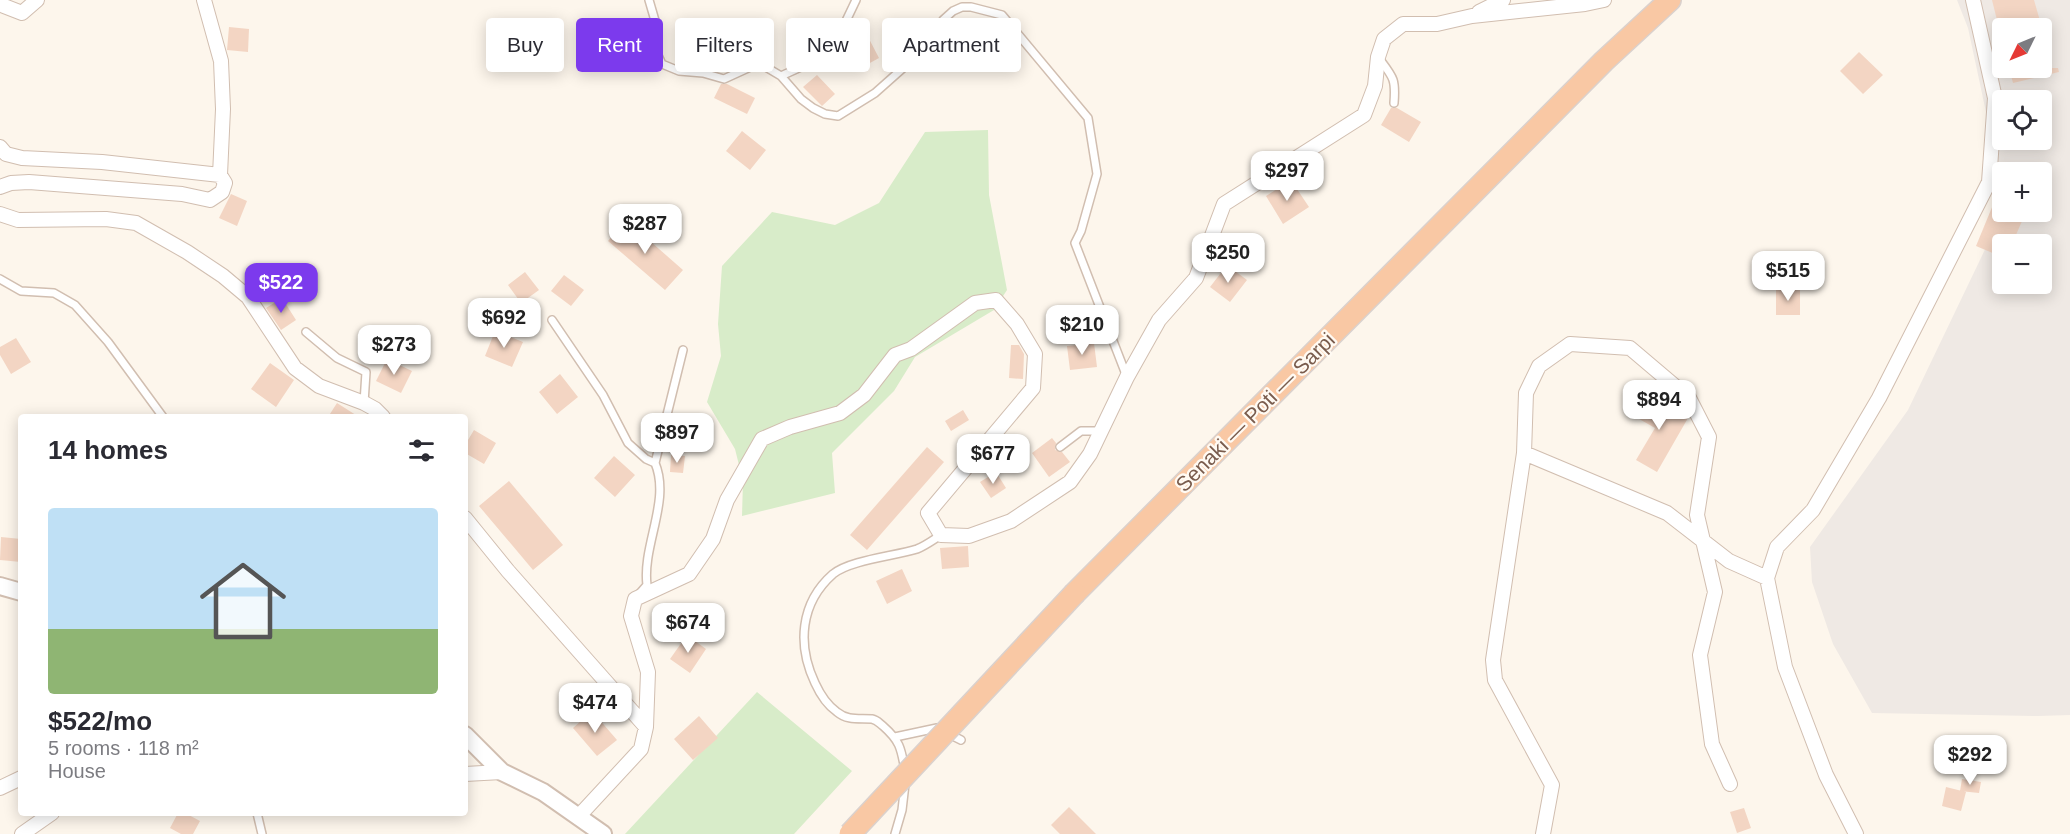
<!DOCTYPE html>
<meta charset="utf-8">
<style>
body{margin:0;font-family:Arial,sans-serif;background:#f2f2f3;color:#2b2b33;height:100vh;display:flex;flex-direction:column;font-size:22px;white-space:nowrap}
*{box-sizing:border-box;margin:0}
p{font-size:20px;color:#7c7c81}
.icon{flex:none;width:33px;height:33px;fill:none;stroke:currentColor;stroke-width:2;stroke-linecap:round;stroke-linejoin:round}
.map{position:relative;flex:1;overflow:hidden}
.panel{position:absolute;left:18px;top:414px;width:450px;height:402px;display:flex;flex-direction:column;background:#fff;border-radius:6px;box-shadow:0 3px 15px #0003}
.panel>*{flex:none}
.top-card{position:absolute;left:486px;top:18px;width:570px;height:54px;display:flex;gap:12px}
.needle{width:39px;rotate:227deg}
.tools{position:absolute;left:1992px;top:18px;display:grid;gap:12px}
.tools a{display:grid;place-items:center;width:60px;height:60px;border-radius:6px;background:#fff;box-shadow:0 3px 15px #0003;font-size:30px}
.price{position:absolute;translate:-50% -51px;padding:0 14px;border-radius:12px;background:#fff;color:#222;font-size:20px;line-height:39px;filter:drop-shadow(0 2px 3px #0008)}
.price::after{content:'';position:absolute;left:50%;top:36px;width:18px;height:14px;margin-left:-9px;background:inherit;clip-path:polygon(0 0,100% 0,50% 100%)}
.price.current{background:#7c3aed;color:#fff}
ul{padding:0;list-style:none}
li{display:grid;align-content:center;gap:12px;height:318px;padding:0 30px}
li span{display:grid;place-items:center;height:186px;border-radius:6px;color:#555}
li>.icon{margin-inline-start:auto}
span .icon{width:108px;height:108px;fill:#fffc;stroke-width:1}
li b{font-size:26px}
h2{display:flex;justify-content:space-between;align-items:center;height:72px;padding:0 30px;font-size:26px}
.pill{padding:0 21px;border-radius:6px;background:#fff;box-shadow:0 3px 15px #0003;font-size:21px;line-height:54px}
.pill.current{background:#7c3aed;color:#fff}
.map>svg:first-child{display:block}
</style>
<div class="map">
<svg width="2070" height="834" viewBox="0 0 2070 834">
<rect width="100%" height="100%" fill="#fdf6ec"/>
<!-- industrial -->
<path fill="#efe9e4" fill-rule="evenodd" d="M1957,0H2070V715L2038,716L1872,713L1833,644L1812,582L1810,547L1908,410L2003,212H2042V172H2002V187L1968,28ZM2002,28H2042V68H2002ZM2002,100H2042V140H2002ZM2002,244H2042V284H2002Z"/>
<!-- green -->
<path fill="#d8ecc9" d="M988,130L989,195L1007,290L994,310L915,357L894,391L832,453L835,493L742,516L743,481L735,449L707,402L721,356L718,324L722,266L772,212L835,225L879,203L925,132Z
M757,692L852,771L794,834H625Z"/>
<!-- building -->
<path fill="#f3d5c3" d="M1992,0H2034L2042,28H1999Z
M229,27L249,29L248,52L227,50Z
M715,32L738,40L730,63L707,55Z
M866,33L879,58L859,69L846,44Z
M1859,52L1883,75L1863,94L1840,71Z
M2009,68H2058L2059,72L2013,83Z
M817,75L835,94L822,106L803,87Z
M721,84H727L755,98L747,114L714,98Z
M1391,108H1397L1421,122L1409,142L1381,125Z
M742,131L766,150L750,170L726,151Z
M1291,180L1309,207L1283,224L1266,196Z
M2002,183V212H2026L2012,244H2002V257L1976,246Z
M231,194L247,201L237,226L219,218Z
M626,220L683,270L665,290L608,241Z
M1227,265L1247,280L1230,302L1210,287Z
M525,272L539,290L521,303L508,285Z
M564,275L584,290L571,306L551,291Z
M1776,290H1800V315H1776Z
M282,298L296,320L281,330L266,308Z
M495,331L523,342L512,367L485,356Z
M16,338L31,362L11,374L0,355V347Z
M1094,343L1097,367L1070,370L1067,346Z
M1011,345H1019L1024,354L1023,379L1009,378Z
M387,359L412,371L401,393L376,381Z
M270,363L294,380L276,407L251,389Z
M560,374L578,397L557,414L539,392Z
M1647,394L1688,418L1657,472L1636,460L1655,428L1634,416Z
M337,403L359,417H328Z
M963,410L969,420L951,431L945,421Z
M474,430L496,443L484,464L465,453V445Z
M1052,438L1056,443L1055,450L1062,452L1070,462L1049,477L1032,453Z
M927,447L944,462L867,550L850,535Z
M671,455L685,456L683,473L670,472Z
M614,456L635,475L615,497L594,478Z
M996,472L1006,488L991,498L980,482Z
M509,481L563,545L533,570L479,506Z
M1,537L21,539V562L0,560Z
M968,546L969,567L942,569L940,548Z
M902,569L912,591L887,604L876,581Z
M687,635L706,649L690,673L670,659Z
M592,711L617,740L597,756L573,728Z
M699,716L718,738L693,760L674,739Z
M1962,779L1981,782L1979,793L1960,791Z
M1946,787L1966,792L1961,811L1942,806Z
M1069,807L1096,834H1060L1051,825Z
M1744,808L1751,828L1737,833L1730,812Z
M178,813H185L200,821L193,834H181L170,828Z"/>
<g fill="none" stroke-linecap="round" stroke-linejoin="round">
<defs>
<path id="service" d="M649,0L656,24V51L662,64L679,71L703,73L724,79L759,63L781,76L801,99L813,108L825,114L838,116L875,93L920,53L943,20L953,11L962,7H971L1002,15L1088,118L1097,174L1081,231L1075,243L1127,377
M753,31L749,53L759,63
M1378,57C1393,77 1396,78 1394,103
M781,76L825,56L836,42L856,0
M0,279L21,291L54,293L75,305L108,342L163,417
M552,320L603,395L628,443L646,459L655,463
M306,332L337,358L366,372L364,403
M1060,447L1081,431H1101
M640,593L647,585C642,545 671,501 655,463L683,350
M895,737L937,728L961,740
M905,770C901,748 900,741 883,726C879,723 877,720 872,719C859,718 848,721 837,712C827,705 820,694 815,683C797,645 800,603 833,574C850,560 895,556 917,549C925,546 933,540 941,535
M257,813L262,834
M895,834L902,810L905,784"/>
<path id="minor" d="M204,0L221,61L223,109L220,175
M0,3L4,6L22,13L37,0
M1479,12L1503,0
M0,147L6,154L22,158L102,162L220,175L225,183L222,192L210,200L182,194L29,182L11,183L0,187
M0,214L18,220L106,219L136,223L187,252L223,276L248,297L295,368L319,386L364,403L375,409L383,417
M1524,453L1667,513L1729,561L1767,578
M465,518L508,571L646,727L641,749L578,817
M646,727L648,672L631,616L635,599L689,574L713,539L727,500L762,439L790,427L840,413L864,395L895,355L911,349L975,303L996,300L1017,324L1035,354L1033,388L928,513L941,535L969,536L1011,521L1070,482L1090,454L1127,377L1159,320L1196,278L1224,204L1364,115L1375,86L1378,57L1384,39L1403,24H1437L1472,16L1585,4L1604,0
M465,774L502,772
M0,788L21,778
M22,834L52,813
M1543,834L1552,785L1495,680L1493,660L1524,453L1526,393L1539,366L1570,344L1630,348L1689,398L1709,437L1697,515L1715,592L1700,655L1712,744L1730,784
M1856,834L1826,775L1785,667L1767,578L1777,547L1813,510L1879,398L1989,182L1995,98L1973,0"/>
<path id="tertiary" d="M0,586L21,592
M465,735L502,772L543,792L603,834"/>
<path id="trunk" d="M1075,593L1604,61L1670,0"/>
</defs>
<!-- service casing -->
<use href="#service" stroke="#d1beb0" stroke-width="10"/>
<!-- minor casing -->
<use href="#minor" stroke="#d1beb0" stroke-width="16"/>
<!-- tertiary casing -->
<use href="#tertiary" stroke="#d1beb0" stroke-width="20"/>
<!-- trunk casing -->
<use href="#trunk" stroke="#dad1cd" stroke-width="24"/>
<!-- service -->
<use href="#service" stroke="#fff" stroke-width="7"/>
<!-- minor -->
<use href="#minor" stroke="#fff" stroke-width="14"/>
<!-- tertiary -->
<use href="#tertiary" stroke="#fff" stroke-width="16"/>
<!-- trunk -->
<use href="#trunk" stroke="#f9c8a4" stroke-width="21"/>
<defs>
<path id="trunk-bridge" d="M850,834L1075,593"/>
</defs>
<!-- trunk-bridge casing -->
<use href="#trunk-bridge" stroke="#dad1cd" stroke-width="24" stroke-linecap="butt"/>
<!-- trunk-bridge -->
<use href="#trunk-bridge" stroke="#f9c8a4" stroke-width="21"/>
</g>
<g text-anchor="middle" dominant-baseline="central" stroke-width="4.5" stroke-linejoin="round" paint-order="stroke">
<!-- street labels -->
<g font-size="21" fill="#7a5c4d" stroke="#fffaf3">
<text transform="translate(1255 412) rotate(-45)">Senaki — Poti — Sarpi</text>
</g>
</g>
</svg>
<div class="tools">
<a><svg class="needle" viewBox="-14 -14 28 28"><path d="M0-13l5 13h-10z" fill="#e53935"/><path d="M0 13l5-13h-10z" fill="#7c7c81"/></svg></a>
<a><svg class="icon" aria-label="locate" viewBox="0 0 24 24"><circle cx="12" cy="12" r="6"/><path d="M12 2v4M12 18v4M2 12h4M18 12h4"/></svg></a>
<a>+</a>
<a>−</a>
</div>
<b class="price" style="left:1287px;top:202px">$297</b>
<b class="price" style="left:645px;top:255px">$287</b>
<b class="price" style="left:1228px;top:284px">$250</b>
<b class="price" style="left:1788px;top:302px">$515</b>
<b class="price current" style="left:281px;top:314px">$522</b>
<b class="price" style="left:504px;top:349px">$692</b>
<b class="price" style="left:1082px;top:356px">$210</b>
<b class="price" style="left:394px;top:376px">$273</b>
<b class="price" style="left:1659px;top:431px">$894</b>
<b class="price" style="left:677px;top:464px">$897</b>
<b class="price" style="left:993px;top:485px">$677</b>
<b class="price" style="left:688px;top:654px">$674</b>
<b class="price" style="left:595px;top:734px">$474</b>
<b class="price" style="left:1970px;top:786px">$292</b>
<div class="top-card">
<a class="pill">Buy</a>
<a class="pill current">Rent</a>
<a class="pill">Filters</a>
<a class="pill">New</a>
<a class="pill">Apartment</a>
</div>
<section class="panel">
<h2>14 homes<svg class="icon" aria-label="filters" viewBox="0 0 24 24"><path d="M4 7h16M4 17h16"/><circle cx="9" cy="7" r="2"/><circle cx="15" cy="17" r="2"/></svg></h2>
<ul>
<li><span style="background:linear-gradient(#bfe0f5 65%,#8fb573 0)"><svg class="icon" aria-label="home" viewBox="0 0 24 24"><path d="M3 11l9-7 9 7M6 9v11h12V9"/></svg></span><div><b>$522/mo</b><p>5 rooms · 118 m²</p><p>House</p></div></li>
</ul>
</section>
</div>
